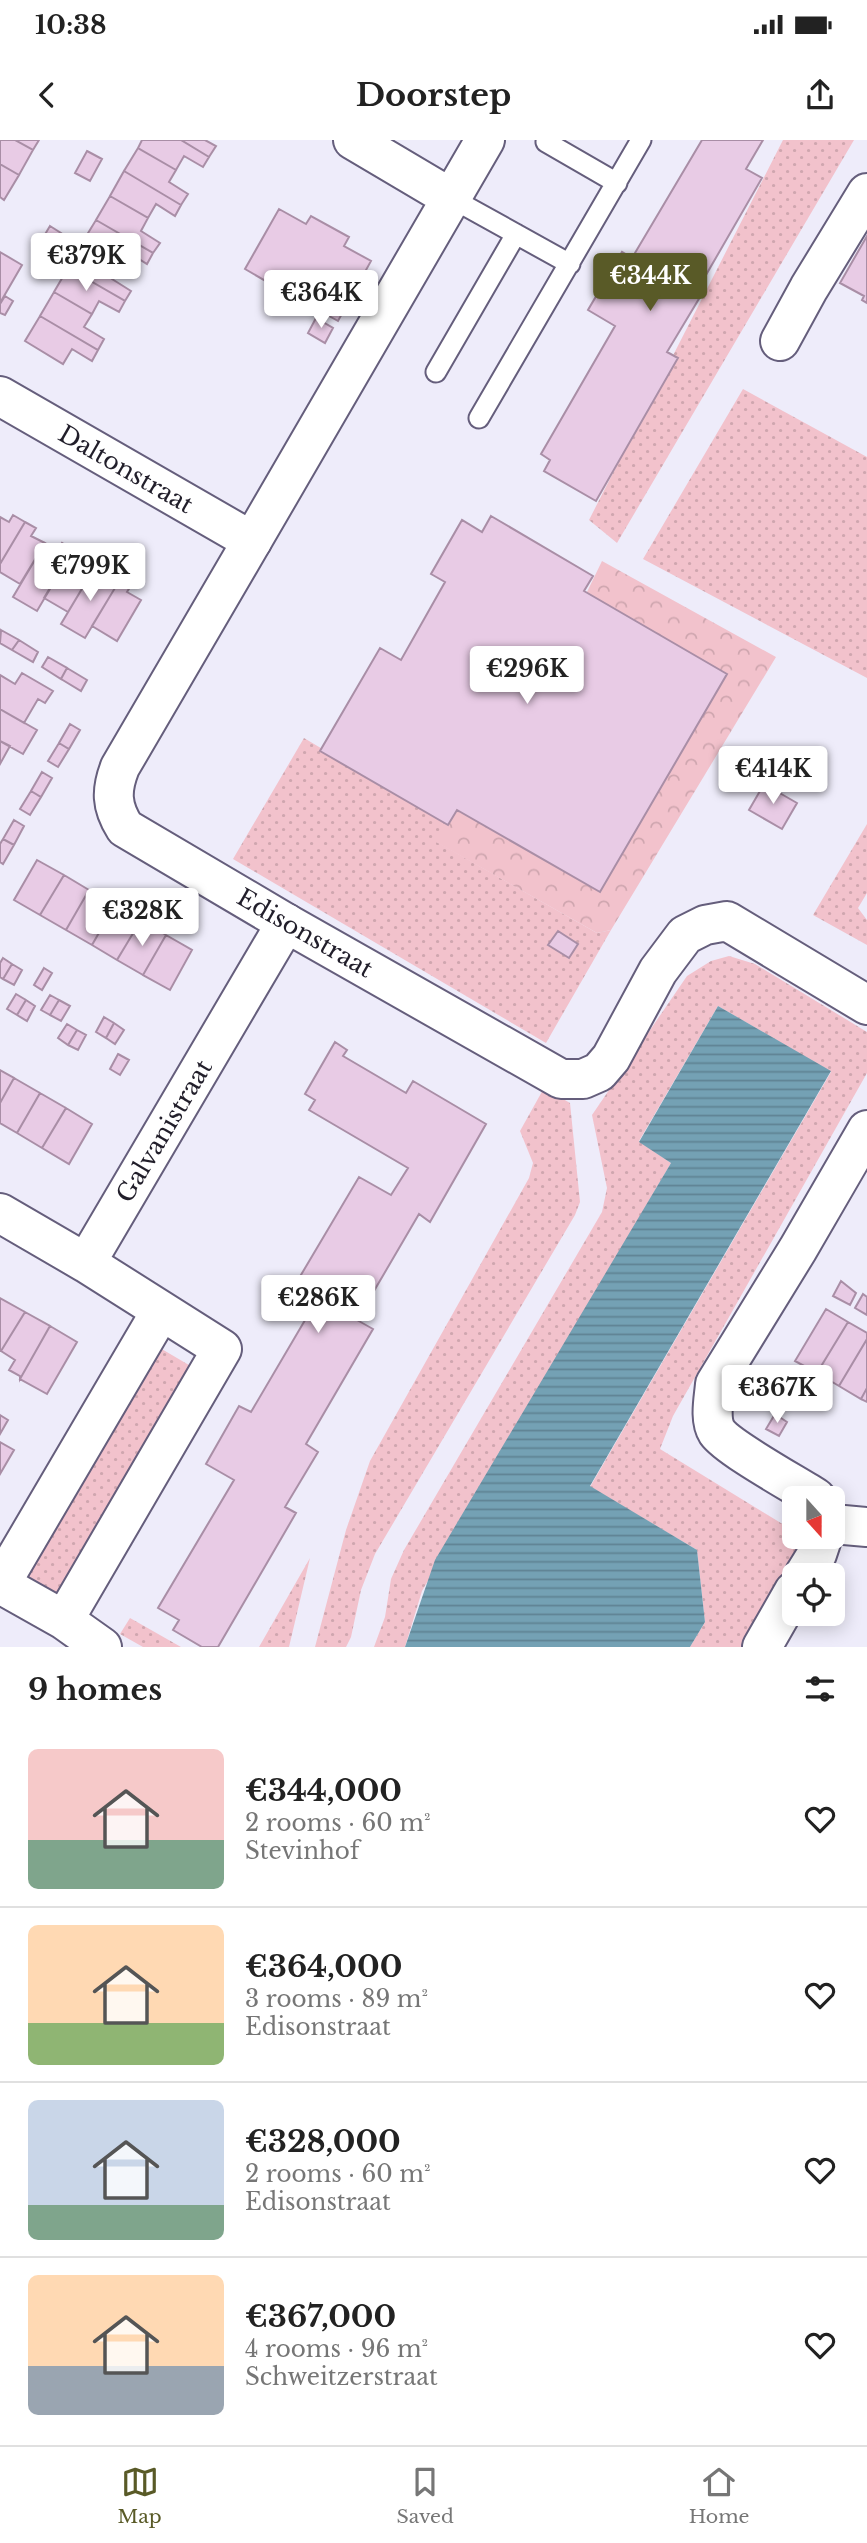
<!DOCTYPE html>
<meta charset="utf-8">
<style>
body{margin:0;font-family:"Libre Baskerville",serif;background:#f6f6f6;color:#222;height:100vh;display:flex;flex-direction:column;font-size:26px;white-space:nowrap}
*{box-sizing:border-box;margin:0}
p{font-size:23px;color:#767676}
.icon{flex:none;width:38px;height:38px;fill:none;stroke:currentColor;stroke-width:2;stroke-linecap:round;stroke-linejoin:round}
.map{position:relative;height:1507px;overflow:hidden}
.details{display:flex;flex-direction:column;background:#fff;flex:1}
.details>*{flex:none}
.needle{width:46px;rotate:159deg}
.buttons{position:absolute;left:782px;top:1346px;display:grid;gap:14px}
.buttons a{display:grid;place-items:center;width:63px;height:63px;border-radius:10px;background:#fff;box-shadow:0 4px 18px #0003;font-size:35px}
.price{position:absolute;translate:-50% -60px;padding:0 16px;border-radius:7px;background:#fff;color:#222;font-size:23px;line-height:46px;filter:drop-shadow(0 2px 4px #0008)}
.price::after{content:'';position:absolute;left:50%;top:42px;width:21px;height:16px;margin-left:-10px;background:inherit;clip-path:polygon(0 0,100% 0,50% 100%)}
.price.active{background:#595a27;color:#fff}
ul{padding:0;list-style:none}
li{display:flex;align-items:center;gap:21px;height:175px;padding:0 28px}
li+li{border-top:2px solid #e0e0e0}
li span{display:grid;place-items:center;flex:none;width:196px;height:140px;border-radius:10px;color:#555}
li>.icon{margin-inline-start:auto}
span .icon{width:84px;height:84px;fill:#fffc;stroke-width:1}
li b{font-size:30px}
h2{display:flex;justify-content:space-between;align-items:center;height:84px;padding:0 28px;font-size:30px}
.status{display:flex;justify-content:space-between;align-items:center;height:49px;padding:0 35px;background:#fff;direction:ltr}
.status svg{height:19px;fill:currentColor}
header{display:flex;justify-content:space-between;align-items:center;height:91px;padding:0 28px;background:#fff;font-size:32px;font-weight:700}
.tabs{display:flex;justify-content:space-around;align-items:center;height:98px;border-top:2px solid #e0e0e0;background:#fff;font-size:19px;color:#767676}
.tabs a{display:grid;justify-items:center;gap:4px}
.tabs .active{color:#595a27}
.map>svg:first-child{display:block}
</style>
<div class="status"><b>10:38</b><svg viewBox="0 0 49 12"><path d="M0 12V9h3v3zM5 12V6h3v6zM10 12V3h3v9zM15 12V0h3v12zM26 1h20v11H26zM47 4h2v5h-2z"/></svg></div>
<header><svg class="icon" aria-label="back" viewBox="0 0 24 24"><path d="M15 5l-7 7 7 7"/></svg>Doorstep<svg class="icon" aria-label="share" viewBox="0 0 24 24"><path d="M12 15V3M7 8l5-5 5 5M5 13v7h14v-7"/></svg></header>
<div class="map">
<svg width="867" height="1507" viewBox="0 0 867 1507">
<defs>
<pattern id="grass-dots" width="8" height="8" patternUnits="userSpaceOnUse" patternTransform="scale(1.75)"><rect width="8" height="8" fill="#f2c2cc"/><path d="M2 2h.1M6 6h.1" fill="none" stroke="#cfa6af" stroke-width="1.8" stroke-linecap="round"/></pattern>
<pattern id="forest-crowns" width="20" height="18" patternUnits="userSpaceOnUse" patternTransform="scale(1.75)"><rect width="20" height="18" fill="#f2c2cc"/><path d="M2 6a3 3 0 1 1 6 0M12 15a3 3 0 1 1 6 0" fill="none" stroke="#cfa6af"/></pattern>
<pattern id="water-rules" width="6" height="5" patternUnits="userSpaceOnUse" patternTransform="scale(1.75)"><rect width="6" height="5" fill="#74a1b4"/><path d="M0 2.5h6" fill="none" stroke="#5f8393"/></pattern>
</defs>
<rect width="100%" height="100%" fill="#eeecfa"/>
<!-- grass -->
<path fill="url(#grass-dots)" d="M783,0H854L617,403L589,380Z
M743,249L867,317V538L643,419Z
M304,598L448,684L437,702L597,793L611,790L546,903L233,719Z
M867,684V753L858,768L867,780V805L813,775Z
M729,816L755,824L867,892V933L673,1276L660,1309L794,1391V1396L798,1397L802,1403L747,1507H690L705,1482L697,1410L590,1347L831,932L718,866L639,1001L671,1023L422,1451L405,1507H374L385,1477L391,1439L404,1410L602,1072L607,1048L592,975L687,836L711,821Z
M544,948L570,963L580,1062L575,1075L375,1414L361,1450L351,1497L346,1507H315L346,1390L370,1321L529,1038L533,1023L520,991Z
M160,1208L194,1228L57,1454L23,1433Z
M310,1418L289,1507H259Z
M130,1478L181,1507H143L120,1494Z"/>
<!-- forest -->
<path fill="url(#forest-crowns)" d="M602,421L776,517L611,790L597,793L436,702L586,454Z"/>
<!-- water -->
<path fill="url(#water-rules)" d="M718,866L831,931L590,1346L697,1410L705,1482L690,1507H405L435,1420L671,1023L639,1002Z"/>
<!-- building -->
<path fill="#e8cbe5" stroke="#a98ea6" stroke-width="2" d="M0,0H15L33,10L19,35L0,24Z
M15,0H39L33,10Z
M142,0H181L209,17L203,27L184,16L176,30L138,8Z
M181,0H205L216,6L209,17Z
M702,0H763L746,29L762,38L695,154L700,157L667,212L678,218L596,361L544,331L550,320L541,314L615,186L588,170L622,112L632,118Z
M138,8L176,30L169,42L188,54L181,65L124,31Z
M87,11L102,19L90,41L75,33Z
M0,24L19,35L4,60L0,57Z
M124,31L181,65L175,76L156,64L148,78L110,56Z
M110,56L148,78L141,91L160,103L153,113L96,80Z
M279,69L306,84L311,76L349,97L344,106L371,121L338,181L306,163L307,160L277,144L276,147L245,129Z
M96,80L153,113L147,124L128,112L120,126L82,103Z
M50,86L61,93L55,102L44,96Z
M867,96V163L862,160L864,156L840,143Z
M82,103L120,126L112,139L131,151L125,161L68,128Z
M0,112L22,125L0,163Z
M68,128L125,161L119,172L99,161L92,174L54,152Z
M54,152L92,174L84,187L104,199L98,210L40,176Z
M5,156L13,161L5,175L0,173V164Z
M40,176L98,210L92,221L72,209L63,224L25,201Z
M316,178L333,188L325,203L308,193Z
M13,375L25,382L0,424V377L9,382Z
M491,376L593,436L584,451L727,534L600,752L457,670L448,685L320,611L380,508L401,520L445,442L431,434L462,380L482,392Z
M25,382L36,388L31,396L45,403L20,444L0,432V424Z
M45,403L57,411L62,403L73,410L37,471L13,457Z
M73,410L84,416L79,423L92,432L68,472L44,458Z
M92,432L106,440L110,432L121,438L85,498L61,484Z
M121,438L132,444L127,452L141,460L117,501L92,486Z
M1,490L19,500L12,510L0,503Z
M19,500L38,512L33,522L12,510Z
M48,517L67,528L61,539L42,527Z
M67,528L87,540L81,551L61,539Z
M22,533L53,551L45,563L38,559L24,583L0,569V535L15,544Z
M0,569L37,590L23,614L0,601Z
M70,584L80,590L69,609L59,603Z
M0,601L10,606L0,624Z
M59,603L69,609L58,627L48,621Z
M42,632L52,638L41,657L31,651Z
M764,644L797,663L782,689L749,670Z
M31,651L41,657L30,675L20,669Z
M14,680L24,686L14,705L3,699Z
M3,699L14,705L3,724L0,722V704Z
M37,720L64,735L40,775L14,760Z
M64,735L89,750L66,790L40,775Z
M89,750L115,765L92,805L66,790Z
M115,765L141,780L117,820L92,805Z
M141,780L166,795L143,835L117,820Z
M558,791L578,804L569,818L548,805Z
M166,795L192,810L170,850L143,835Z
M3,818L12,824L3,839L0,837V823Z
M12,824L22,830L14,845L3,839Z
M44,828L52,833L42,850L34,845Z
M16,854L26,860L17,875L7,869Z
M50,855L59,860L50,875L41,870Z
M26,860L35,866L27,881L17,875Z
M59,860L70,866L61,881L50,875Z
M104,877L114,883L106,898L96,892Z
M114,883L124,890L115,904L106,898Z
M67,884L77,890L68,905L58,898Z
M77,890L86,895L78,910L68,905Z
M335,902L347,910L343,916L406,953L413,941L486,984L430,1082L419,1074L357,1180L373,1189L306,1304L318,1312L285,1367L296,1373L218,1507H202L173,1490L179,1480L158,1468L234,1340L206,1324L239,1266L251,1272L318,1158L295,1145L359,1037L391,1055L408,1028L309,970L315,960L305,954Z
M118,914L129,920L120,935L110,929Z
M0,930L14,938L0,963Z
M14,938L40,953L17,993L0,983V963Z
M40,953L66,968L42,1008L17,993Z
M66,968L92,984L69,1024L42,1008Z
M841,1141L856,1153L850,1165L833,1156Z
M863,1154L867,1157V1175L855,1168Z
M0,1158L25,1172L1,1211H0Z
M826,1169L848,1182L817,1233L795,1221Z
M25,1172L50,1186L20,1239V1236L9,1230L15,1220L1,1211Z
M848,1182L867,1193V1199L839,1246L817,1233Z
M50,1186L77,1202L47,1254L20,1239Z
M867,1199V1248L861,1259L839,1246Z
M867,1248V1262L861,1259Z
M775,1274L787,1282L779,1296L766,1289Z
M0,1275L8,1280L0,1294Z
M0,1302L14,1310L0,1334Z"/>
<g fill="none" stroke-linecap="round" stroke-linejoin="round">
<defs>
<path id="service" d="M546,2L617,43
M451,58L570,124
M436,232L516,94
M479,278L641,0"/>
<path id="minor" d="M353,0L451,58
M780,201L809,148L867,53
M252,401L485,0
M0,1073L86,1123
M816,1358C796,1345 728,1308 717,1292C709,1279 714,1258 715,1244L798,1109L867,990
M833,1384L867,1387
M804,1435L817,1414L823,1396
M0,1444L64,1480L102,1507
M0,1445L161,1171
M64,1480L222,1209L86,1123L286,783
M762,1507L794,1451"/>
<path id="tertiary" d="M0,256L252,401L120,627C111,650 111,666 125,688L286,783L561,939H583L599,932L611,918L658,831L685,795L705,785L727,781L867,865"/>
</defs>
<!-- service casing -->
<use href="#service" stroke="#655e7c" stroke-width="23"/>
<!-- minor casing -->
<use href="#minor" stroke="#655e7c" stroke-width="42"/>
<!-- tertiary casing -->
<use href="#tertiary" stroke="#655e7c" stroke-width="42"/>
<!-- service -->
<use href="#service" stroke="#fff" stroke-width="19"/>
<!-- minor -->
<use href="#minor" stroke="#fff" stroke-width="38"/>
<!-- tertiary -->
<use href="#tertiary" stroke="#fff" stroke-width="38"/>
</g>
<g text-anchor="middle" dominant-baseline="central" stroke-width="5" stroke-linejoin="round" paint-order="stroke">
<!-- street labels -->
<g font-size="24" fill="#211e2a" stroke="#fff">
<text transform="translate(126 329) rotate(30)">Daltonstraat</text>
<text transform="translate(305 793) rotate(30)">Edisonstraat</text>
<text transform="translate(164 991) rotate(-59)">Galvanistraat</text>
</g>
</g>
</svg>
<div class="buttons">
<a><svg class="needle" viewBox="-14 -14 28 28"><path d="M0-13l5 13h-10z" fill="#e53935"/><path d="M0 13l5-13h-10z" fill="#767676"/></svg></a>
<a><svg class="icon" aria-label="locate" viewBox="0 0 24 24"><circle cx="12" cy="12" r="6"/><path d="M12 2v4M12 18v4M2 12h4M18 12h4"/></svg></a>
</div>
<b class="price" style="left:86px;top:153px">€379K</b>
<b class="price active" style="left:650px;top:173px">€344K</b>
<b class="price" style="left:321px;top:190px">€364K</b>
<b class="price" style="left:90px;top:463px">€799K</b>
<b class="price" style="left:527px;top:566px">€296K</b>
<b class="price" style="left:773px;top:666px">€414K</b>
<b class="price" style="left:142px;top:808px">€328K</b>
<b class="price" style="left:318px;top:1195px">€286K</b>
<b class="price" style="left:777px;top:1285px">€367K</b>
</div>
<section class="details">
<h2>9 homes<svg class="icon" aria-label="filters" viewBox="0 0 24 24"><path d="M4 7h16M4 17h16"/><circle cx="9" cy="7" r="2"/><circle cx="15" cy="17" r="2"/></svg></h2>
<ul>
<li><span style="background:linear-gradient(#f6c9c9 65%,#7fa58c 0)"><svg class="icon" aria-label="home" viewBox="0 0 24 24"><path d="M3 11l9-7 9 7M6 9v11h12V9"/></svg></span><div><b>€344,000</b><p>2 rooms · 60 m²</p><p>Stevinhof</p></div><svg class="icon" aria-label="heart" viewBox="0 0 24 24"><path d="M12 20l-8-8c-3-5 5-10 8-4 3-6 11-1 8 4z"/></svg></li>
<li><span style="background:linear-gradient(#ffd9b3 70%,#8fb573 0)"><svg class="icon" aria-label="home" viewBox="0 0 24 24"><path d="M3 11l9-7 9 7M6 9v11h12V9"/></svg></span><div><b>€364,000</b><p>3 rooms · 89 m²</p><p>Edisonstraat</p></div><svg class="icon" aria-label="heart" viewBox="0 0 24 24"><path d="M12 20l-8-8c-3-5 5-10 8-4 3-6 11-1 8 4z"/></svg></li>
<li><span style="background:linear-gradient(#c9d6e8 75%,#7fa58c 0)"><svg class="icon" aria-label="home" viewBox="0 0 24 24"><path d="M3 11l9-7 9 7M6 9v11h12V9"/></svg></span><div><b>€328,000</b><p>2 rooms · 60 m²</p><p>Edisonstraat</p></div><svg class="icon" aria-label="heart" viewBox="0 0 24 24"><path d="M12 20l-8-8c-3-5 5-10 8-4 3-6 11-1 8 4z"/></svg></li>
<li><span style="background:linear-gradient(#ffd9b3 65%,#9aa5b1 0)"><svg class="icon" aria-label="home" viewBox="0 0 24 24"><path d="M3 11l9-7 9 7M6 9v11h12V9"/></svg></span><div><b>€367,000</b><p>4 rooms · 96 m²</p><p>Schweitzerstraat</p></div><svg class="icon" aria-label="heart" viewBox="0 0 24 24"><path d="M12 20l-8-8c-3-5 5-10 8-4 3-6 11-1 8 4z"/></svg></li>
</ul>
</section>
<nav class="tabs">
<a class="active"><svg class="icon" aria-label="map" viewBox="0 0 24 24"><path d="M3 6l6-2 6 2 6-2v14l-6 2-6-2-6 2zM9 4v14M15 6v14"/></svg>Map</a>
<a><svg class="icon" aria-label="saved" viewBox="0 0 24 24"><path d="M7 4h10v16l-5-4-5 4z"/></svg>Saved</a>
<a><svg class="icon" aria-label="home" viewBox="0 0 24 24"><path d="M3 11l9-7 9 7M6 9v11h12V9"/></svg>Home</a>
</nav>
